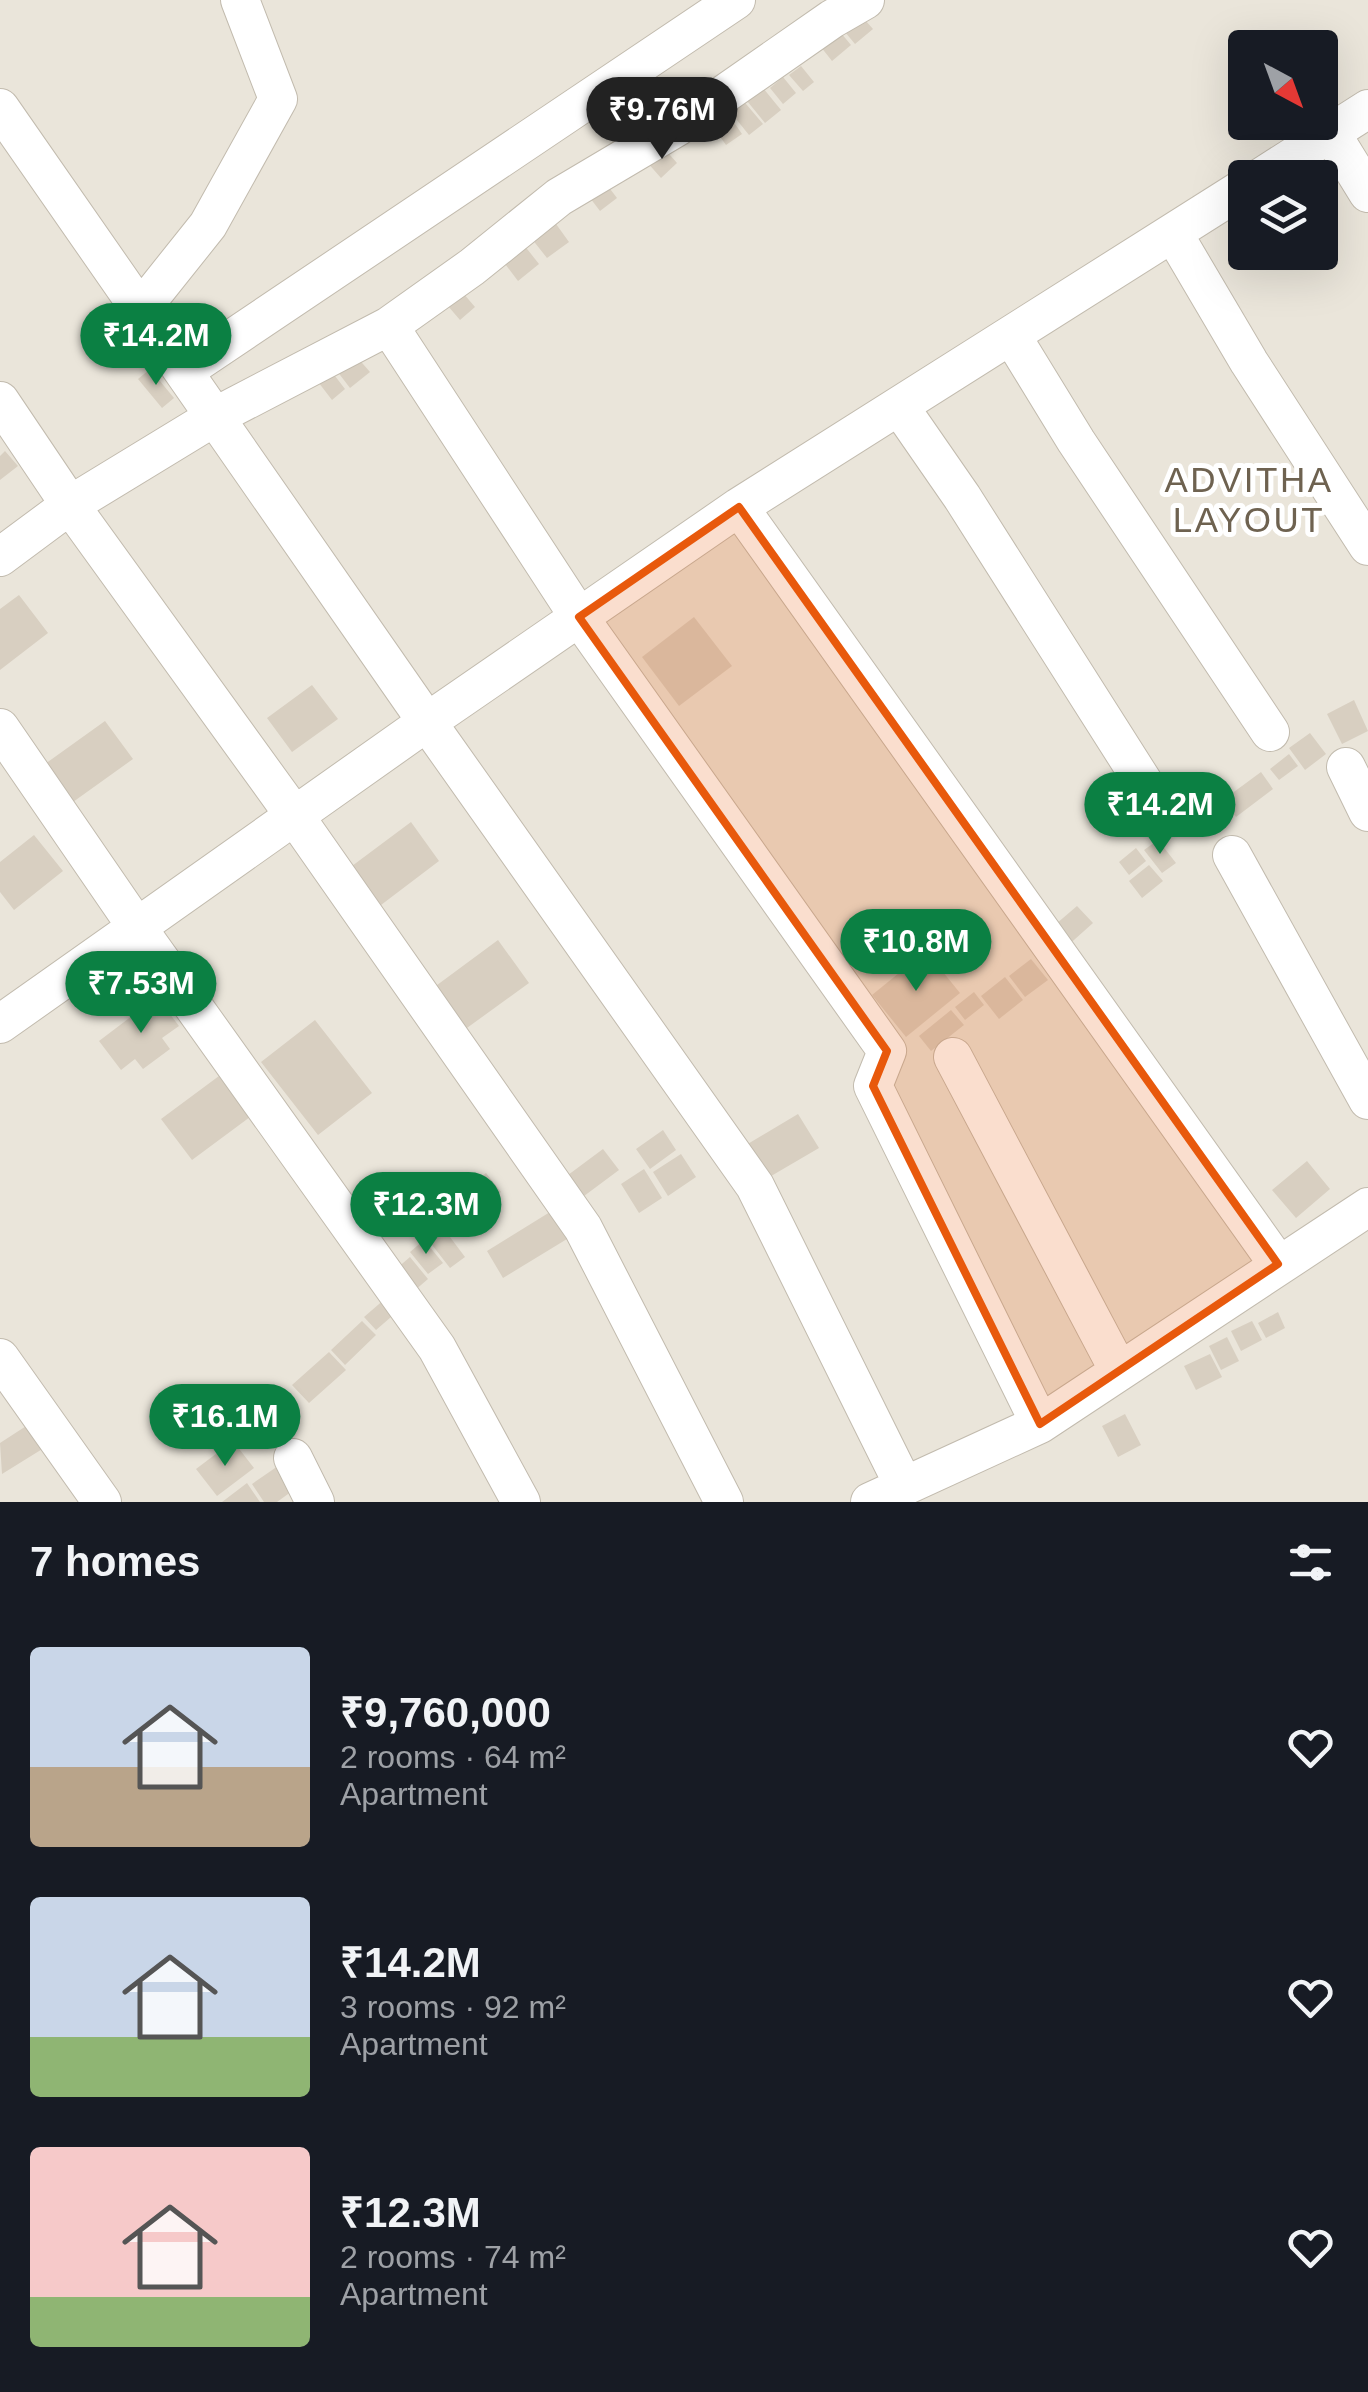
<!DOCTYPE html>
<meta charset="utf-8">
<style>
body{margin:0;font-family:Helvetica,sans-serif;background:#242831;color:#f1f3f6;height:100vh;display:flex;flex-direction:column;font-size:38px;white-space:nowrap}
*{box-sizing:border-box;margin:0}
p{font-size:32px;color:#9ea1a6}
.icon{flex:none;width:55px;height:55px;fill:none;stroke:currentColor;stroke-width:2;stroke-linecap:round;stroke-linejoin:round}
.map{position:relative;height:1502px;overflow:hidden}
.sheet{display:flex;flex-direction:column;background:#171b24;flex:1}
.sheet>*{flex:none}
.needle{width:65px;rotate:139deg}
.controls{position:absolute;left:1228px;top:30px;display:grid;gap:20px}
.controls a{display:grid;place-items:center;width:110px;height:110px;border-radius:10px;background:#171b24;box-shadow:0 10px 40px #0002;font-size:50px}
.price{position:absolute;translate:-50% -85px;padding:0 22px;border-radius:35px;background:#0b8043;color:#fff;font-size:32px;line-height:65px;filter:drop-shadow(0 2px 5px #0008)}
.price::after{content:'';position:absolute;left:50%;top:60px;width:30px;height:22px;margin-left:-15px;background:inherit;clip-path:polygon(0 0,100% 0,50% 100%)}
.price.active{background:#222;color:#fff}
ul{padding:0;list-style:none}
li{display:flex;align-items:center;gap:30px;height:250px;padding:0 30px}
li span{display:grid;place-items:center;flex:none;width:280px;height:200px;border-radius:10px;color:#555}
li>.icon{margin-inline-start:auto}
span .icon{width:120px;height:120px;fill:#fffc;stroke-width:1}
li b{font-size:42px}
h2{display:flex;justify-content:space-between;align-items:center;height:120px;padding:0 30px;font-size:42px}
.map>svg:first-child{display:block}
</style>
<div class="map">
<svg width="1368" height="1502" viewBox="0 0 1368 1502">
<rect width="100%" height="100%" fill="#f6f3ec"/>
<!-- residential -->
<path fill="#eae5da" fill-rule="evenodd" d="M0,0H1368V1502H0ZM1245,48H1320V122H1245ZM1245,178H1320V252H1245Z"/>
<!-- building -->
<path fill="#d8cfc1" d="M857,11L873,29L855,44L840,26Z
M836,27L851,45L832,61L817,42Z
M801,66L814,82L803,91L789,75Z
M783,77L796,93L783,104L770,88Z
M759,83L781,110L765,123L743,96Z
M741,98L763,124L749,135L728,109Z
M724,108L742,134L726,145L716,131L700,142L689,128Z
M662,146L677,163L661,178L646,161Z
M601,177L617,198L600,211L584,190Z
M551,217L569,242L547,258L528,234Z
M520,240L539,264L518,281L499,256Z
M457,286L475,307L460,320L442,299Z
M356,356L370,372L350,388L337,371Z
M325,363L345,389L332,400L312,374Z
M150,369L174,398L162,408L138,379Z
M5,451L18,466L0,480V456Z
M19,595L48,633L0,670V609Z
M694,617L732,666L679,706L642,657Z
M312,685L338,719L292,752L267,718Z
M1354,700L1368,731L1342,744L1327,714Z
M105,721L133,759L73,802L45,764Z
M1310,733L1326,754L1305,770L1289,748Z
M1289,754L1298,766L1279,780L1270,769Z
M1261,772L1273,789L1236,817L1223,800Z
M411,822L439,861L381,905L352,866Z
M34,835L63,871L14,910L0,892V862Z
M1158,840L1176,863L1162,873L1144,850Z
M1136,848L1146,861L1129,875L1119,862Z
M1149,865L1163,881L1142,898L1129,881Z
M1077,906L1093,923L1065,948L1049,930Z
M498,940L529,983L460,1033L429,991Z
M926,951L960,993L906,1037L872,995Z
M1031,959L1048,980L1025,997L1009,976Z
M1005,977L1023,1000L999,1019L981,996Z
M974,992L984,1005L965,1020L955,1007Z
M157,997L179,1026L162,1038L170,1049L143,1069L135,1059L121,1070L99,1041Z
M951,1010L964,1025L931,1051L919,1036Z
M315,1020L372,1093L318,1135L261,1062Z
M219,1076L250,1117L192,1160L161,1119Z
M798,1114L819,1148L766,1179L746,1145Z
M663,1130L676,1150L650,1169L636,1149Z
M603,1149L619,1170L580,1199L564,1178Z
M681,1154L696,1177L668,1196L653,1172Z
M1307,1161L1330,1189L1296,1218L1272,1190Z
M644,1169L662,1198L639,1213L621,1184Z
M486,1173L501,1192L465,1219L451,1201Z
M550,1212L567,1239L503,1278L487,1251Z
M444,1229L465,1257L450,1268L429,1241Z
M424,1240L443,1263L428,1274L410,1252Z
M410,1257L428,1279L414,1291L396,1269Z
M386,1298L398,1311L376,1330L364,1317Z
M1278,1312L1285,1328L1266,1338L1258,1323Z
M362,1321L376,1335L345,1365L331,1350Z
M1252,1321L1262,1340L1241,1351L1231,1331Z
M1227,1337L1239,1361L1221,1370L1209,1346Z
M329,1352L346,1370L309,1403L292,1385Z
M1210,1354L1222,1377L1196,1390L1184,1366Z
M1125,1414L1141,1445L1118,1457L1102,1426Z
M37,1419L52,1443L2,1474L0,1443Z
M233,1441L254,1468L217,1496L196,1469Z
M278,1466L295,1489L277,1502H264L252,1484Z
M247,1483L260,1502H222Z"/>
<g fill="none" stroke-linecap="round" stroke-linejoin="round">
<defs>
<path id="minor" d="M0,108L427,722L755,1186L904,1486
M1331,133L1368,193
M1260,178L1368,109
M1173,233L1249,362L1368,546
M141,309L208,225L278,99L240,0
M389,326L579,617L887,1051L873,1086L1040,1424
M1011,335L1076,441L1270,732
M184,371L736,0
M0,401L70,505L294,815L583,1228L724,1502
M899,406L962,497L1157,804
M739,507L1278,1264
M0,557L70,505L216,416L389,326L472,267L559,197L677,127L832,19L865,0
M0,728L136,926L437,1348L521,1502
M1346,767L1368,812
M1232,855L1368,1100
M0,1024L427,722L739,507L1245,187
M953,1057L1119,1371
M0,1358L102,1502
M293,1458L315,1502
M870,1502L1040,1424L1368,1207"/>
</defs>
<!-- minor casing -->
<use href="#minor" stroke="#c2bbae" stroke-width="40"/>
<!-- minor -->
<use href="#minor" stroke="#fff" stroke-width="38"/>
</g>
<!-- marked area -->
<path fill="#e8590c" fill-opacity="0.2" stroke="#e8590c" stroke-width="8" stroke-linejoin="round" d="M739,507L1278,1264L1040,1424L873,1086L887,1051L579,617Z"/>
<g text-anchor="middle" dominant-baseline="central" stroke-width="10" stroke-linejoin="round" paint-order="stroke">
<!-- quarter labels -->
<g font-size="35" letter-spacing="2.5" fill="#6e6250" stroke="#fff">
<text x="1249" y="479">ADVITHA<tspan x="1249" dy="40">LAYOUT</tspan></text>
</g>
</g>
</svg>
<div class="controls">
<a><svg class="needle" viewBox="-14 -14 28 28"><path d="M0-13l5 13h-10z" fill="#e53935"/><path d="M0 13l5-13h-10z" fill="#9ea1a6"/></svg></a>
<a><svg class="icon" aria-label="layers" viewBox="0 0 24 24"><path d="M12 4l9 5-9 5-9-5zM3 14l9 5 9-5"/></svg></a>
</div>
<b class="price active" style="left:662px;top:162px">₹9.76M</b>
<b class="price" style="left:156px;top:388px">₹14.2M</b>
<b class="price" style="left:1160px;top:857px">₹14.2M</b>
<b class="price" style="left:916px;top:994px">₹10.8M</b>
<b class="price" style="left:141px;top:1036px">₹7.53M</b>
<b class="price" style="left:426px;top:1257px">₹12.3M</b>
<b class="price" style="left:225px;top:1469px">₹16.1M</b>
</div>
<section class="sheet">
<h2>7 homes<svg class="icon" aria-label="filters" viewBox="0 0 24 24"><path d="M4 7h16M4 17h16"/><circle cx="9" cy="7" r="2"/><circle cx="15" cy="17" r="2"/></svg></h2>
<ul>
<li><span style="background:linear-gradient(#c9d6e8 60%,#b9a48a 0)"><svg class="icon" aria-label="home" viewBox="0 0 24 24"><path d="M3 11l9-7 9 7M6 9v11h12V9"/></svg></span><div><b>₹9,760,000</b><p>2 rooms · 64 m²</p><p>Apartment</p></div><svg class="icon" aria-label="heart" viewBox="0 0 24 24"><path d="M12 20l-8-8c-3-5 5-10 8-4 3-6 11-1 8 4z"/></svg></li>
<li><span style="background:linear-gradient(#c9d6e8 70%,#8fb573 0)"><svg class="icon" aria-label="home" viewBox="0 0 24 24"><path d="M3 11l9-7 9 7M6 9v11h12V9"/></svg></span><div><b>₹14.2M</b><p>3 rooms · 92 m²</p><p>Apartment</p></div><svg class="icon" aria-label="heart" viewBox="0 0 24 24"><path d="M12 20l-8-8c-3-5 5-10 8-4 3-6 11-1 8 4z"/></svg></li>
<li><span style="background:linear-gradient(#f6c9c9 75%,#8fb573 0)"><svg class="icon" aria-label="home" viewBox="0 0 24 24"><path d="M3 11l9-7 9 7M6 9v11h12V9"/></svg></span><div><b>₹12.3M</b><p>2 rooms · 74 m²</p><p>Apartment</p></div><svg class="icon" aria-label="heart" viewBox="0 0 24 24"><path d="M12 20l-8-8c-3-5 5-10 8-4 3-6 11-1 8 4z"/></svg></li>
</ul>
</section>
